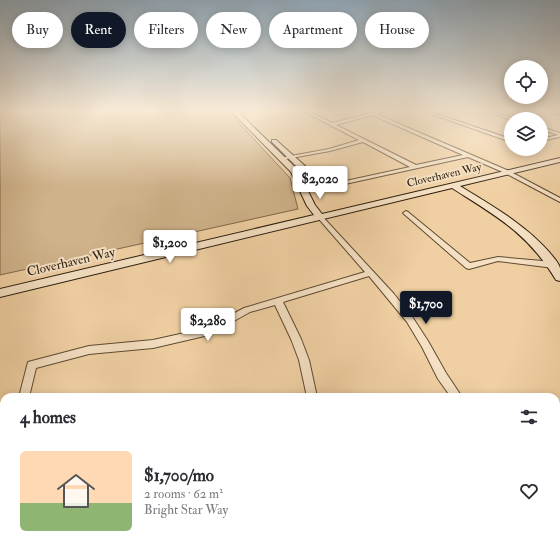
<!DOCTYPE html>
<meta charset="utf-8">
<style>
body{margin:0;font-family:"IM FELL Double Pica",serif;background:#f7f7f7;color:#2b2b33;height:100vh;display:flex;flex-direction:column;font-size:15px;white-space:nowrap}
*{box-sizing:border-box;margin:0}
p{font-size:13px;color:#7c7c81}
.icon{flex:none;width:22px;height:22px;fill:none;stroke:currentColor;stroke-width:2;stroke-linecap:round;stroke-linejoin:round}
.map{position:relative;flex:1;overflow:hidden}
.details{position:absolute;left:0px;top:393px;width:560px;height:156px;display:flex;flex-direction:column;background:#fff;border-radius:12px 12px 0 0;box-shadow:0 2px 10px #0003}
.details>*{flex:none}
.guide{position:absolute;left:12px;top:12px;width:536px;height:36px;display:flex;gap:8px}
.fabs{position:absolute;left:504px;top:60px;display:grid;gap:8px}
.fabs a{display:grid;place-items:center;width:44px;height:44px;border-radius:50%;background:#fff;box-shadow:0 2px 10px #0003;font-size:20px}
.price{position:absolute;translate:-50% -34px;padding:0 9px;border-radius:4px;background:#fff;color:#222;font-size:13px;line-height:26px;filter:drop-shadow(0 1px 2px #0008)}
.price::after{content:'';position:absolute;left:50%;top:24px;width:12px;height:9px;margin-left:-6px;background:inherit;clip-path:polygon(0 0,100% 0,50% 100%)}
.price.selected{background:#111827;color:#fff}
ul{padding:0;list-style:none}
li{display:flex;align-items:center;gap:12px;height:100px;padding:0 20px}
li span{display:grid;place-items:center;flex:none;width:112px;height:80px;border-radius:6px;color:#555}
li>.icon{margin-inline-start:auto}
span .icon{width:48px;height:48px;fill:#fffc;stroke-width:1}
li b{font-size:17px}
h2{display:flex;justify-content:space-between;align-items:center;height:48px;padding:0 20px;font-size:17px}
.chip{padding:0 14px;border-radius:18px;background:#fff;box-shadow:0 2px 10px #0003;font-size:14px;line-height:36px}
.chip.selected{background:#111827;color:#fff}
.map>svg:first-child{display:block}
</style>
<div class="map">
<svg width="560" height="549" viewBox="0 0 560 549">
<rect width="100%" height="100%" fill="#f0d0a3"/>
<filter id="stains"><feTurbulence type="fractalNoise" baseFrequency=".005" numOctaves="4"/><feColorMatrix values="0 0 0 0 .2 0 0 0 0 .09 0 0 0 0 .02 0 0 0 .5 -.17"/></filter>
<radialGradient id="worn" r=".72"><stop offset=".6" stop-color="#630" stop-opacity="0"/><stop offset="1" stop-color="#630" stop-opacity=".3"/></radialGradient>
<!-- green -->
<path fill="#cfb28a" stroke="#7e684c" d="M0,110H227L290,178L298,209L0,275Z"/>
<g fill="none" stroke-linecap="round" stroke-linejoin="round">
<defs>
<path id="street" d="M245,110H256L236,113L234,112Z
M301,110H306L332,123L368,114L361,110H366L373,113L389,110L376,114L509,171L560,198V202L505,173L468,157L345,184L335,189H331V187L341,182L410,167L363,142L330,151L280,160V158L329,149L359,140ZM372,115L463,155L416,165L336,125Z
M420,110H425L511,139V142Z
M483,110H488L515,119L511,120Z
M543,110H549L560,113V115Z
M541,127L560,133V137L541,141V139L558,135L541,129Z
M406,211L408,212L470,263L498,257L554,262L558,265L554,268L498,261L469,269L466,268L404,214L403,213Z
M320,215L322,216L394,294L413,318L428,341L446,373L462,397H451L438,379L422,347L407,322L369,276L283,302L301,339L309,360L317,397H307L299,360L291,339L275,305L250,312L209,335L153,348L89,354L36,368L29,397H19L28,362L89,346L153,340L207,328L244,308L365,272L318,218L317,217Z
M4,473V485L0,486V474Z
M560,475V504L556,502V477Z
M170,545H184V549H170Z
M377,545H393L394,549H378Z"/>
<path id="secondary" d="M230,110H236L297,169L304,183L305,181L299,169L272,142V140H276L305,166L313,181L308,191L315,205L322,214L560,158V162L460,186C492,206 525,224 550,253C553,257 559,263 560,268C560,272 560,277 560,281L556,280C528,233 496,216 452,188L0,297V289L314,215L307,206L291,172Z"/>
</defs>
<!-- street casing -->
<use href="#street" stroke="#5d4b33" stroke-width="2"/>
<!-- secondary casing -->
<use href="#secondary" stroke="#2c1f0e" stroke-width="2"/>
<!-- street -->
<use href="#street" fill="#f5e0c3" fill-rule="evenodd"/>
<!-- secondary -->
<use href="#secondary" fill="#f5e0c3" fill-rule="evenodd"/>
</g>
<!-- sky -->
<linearGradient id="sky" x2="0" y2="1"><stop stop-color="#90a7b8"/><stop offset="0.59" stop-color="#f8ead6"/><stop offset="1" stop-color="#f8ead6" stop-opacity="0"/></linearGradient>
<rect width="560" height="187" fill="url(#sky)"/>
<g text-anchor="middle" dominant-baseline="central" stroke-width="4" stroke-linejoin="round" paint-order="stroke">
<!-- far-street labels -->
<g font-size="11" fill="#2c1f0e" stroke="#f5e0c3">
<text transform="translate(444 175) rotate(-13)">Cloverhaven Way</text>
</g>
<!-- street labels -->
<g font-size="13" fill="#2c1f0e" stroke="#f5e0c3">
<text transform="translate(71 262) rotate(-13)">Cloverhaven Way</text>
</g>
</g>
<rect width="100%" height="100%" filter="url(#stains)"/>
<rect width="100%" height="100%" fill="url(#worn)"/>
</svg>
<div class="fabs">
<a><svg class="icon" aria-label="locate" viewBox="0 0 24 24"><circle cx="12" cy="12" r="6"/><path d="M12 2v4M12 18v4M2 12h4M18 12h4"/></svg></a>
<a><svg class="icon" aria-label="layers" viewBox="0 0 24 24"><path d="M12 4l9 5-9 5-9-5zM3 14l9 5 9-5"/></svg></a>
</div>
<b class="price" style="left:320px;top:200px">$2,020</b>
<b class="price" style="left:170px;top:264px">$1,200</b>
<b class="price selected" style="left:426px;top:325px">$1,700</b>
<b class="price" style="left:208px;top:342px">$2,280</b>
<div class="guide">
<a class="chip">Buy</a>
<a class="chip selected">Rent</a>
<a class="chip">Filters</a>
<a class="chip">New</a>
<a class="chip">Apartment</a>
<a class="chip">House</a>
</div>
<section class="details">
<h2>4 homes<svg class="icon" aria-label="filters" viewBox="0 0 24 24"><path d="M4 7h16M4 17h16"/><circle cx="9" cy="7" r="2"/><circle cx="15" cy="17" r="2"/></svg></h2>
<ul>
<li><span style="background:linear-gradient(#ffd9b3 65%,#8fb573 0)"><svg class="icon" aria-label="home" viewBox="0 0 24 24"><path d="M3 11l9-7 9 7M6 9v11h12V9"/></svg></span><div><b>$1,700/mo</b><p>2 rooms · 62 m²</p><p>Bright Star Way</p></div><svg class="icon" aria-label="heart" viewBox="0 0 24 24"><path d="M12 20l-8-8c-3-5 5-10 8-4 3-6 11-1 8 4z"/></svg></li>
</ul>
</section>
</div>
